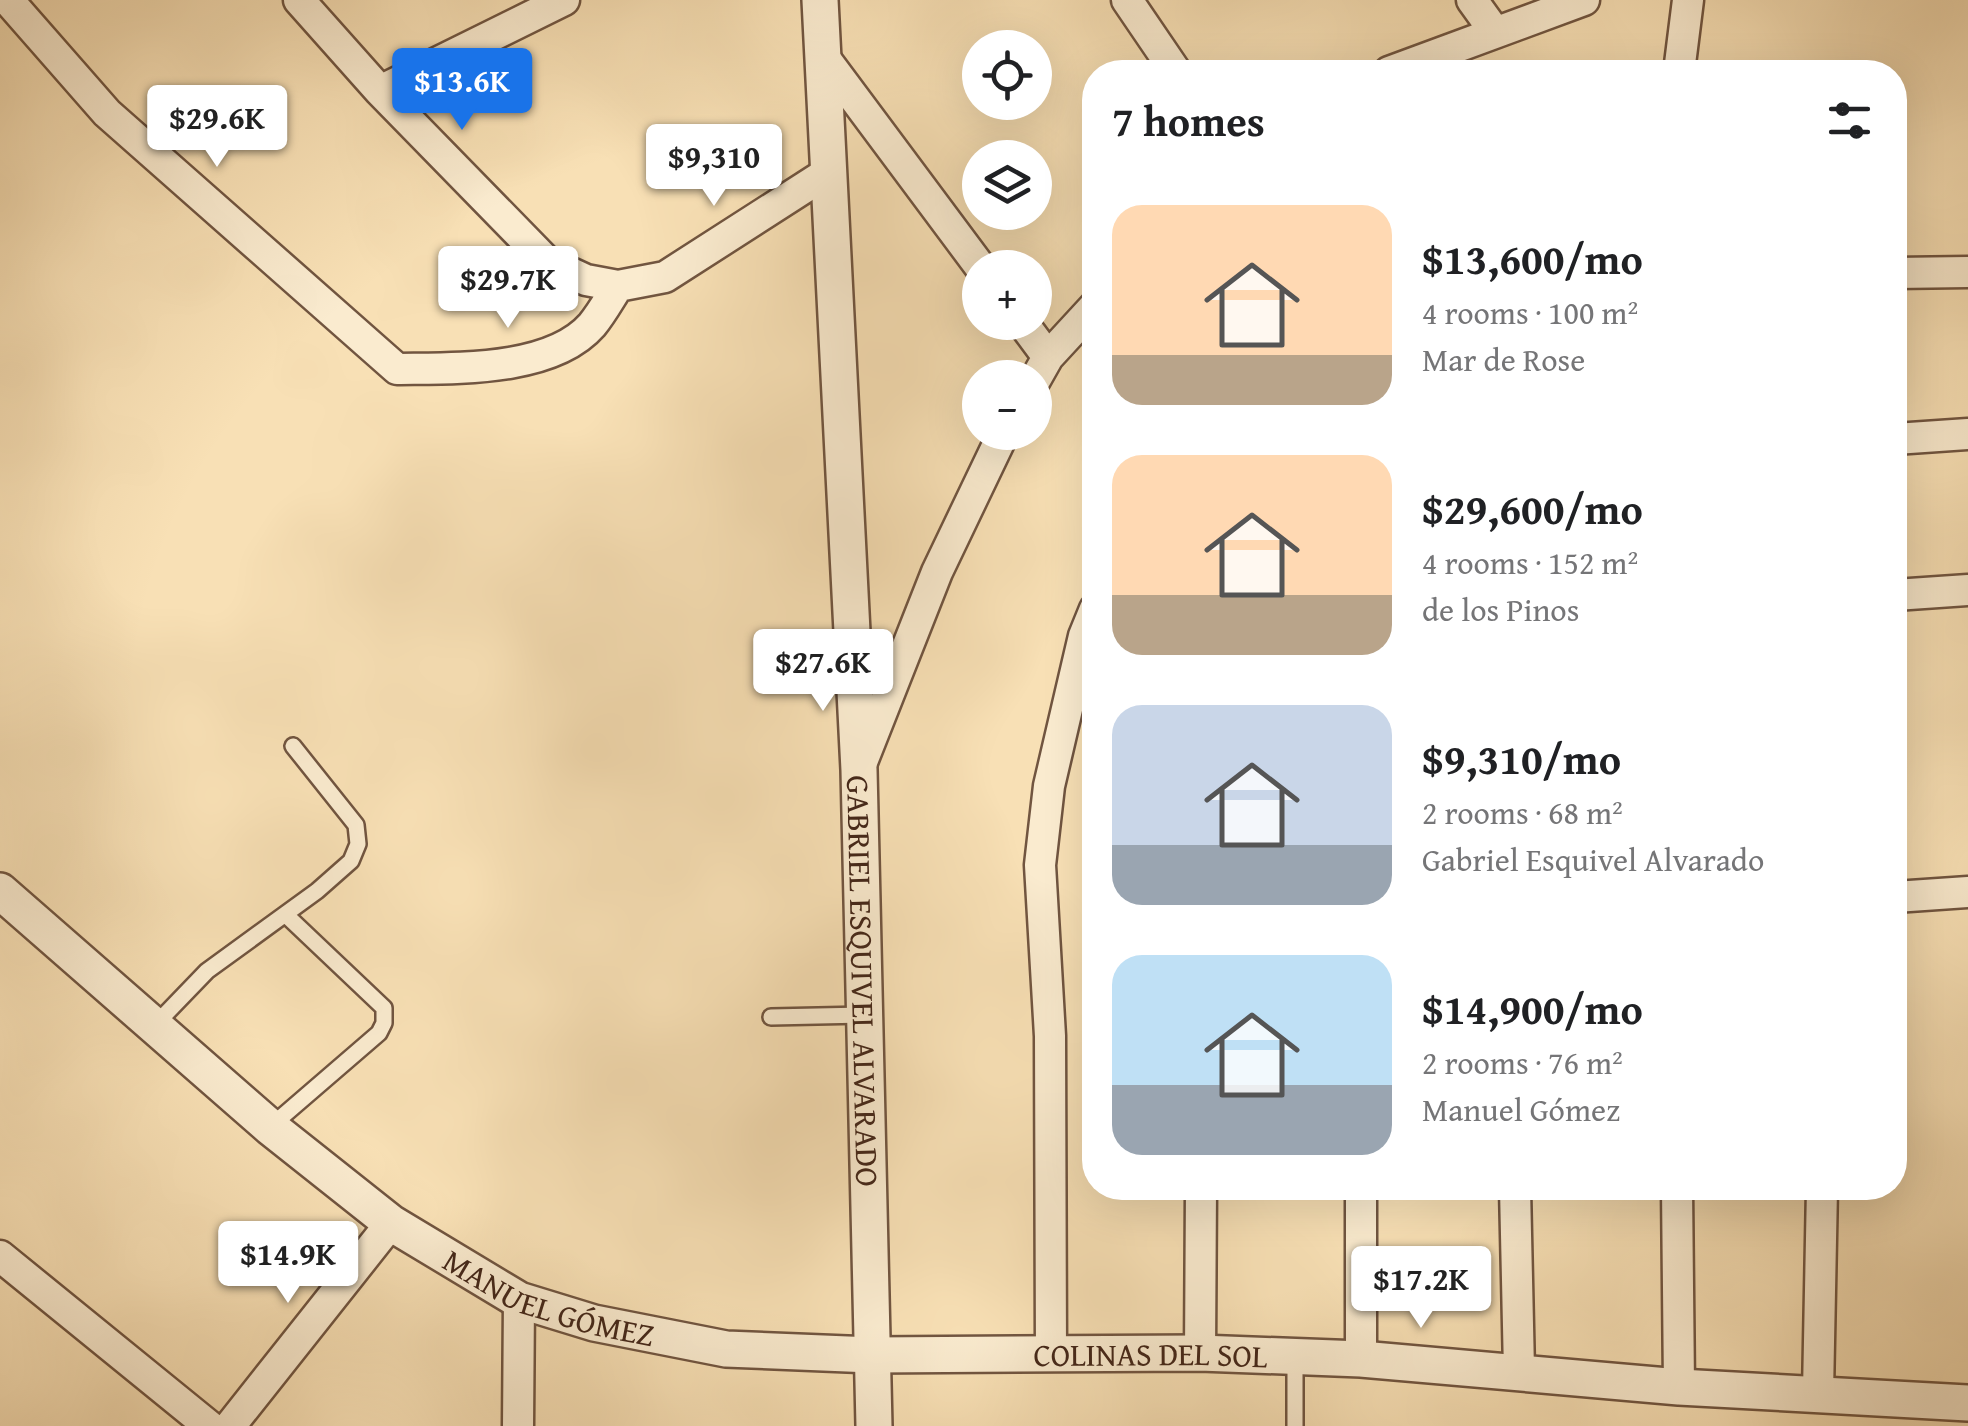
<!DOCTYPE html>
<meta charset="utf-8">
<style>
body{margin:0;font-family:"Gentium Book Plus",serif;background:#f6f6f6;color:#202124;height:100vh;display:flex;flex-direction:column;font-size:38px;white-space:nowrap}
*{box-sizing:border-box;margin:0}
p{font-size:32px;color:#757577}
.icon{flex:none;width:55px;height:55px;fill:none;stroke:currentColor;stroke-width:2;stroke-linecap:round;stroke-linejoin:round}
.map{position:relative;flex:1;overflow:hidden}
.sheet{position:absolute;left:1082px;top:60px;width:825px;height:1140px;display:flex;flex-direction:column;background:#fff;border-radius:40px;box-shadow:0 10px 40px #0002}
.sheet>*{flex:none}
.fabs{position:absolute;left:962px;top:30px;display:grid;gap:20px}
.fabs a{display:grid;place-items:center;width:90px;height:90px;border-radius:50%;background:#fff;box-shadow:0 10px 40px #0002;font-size:50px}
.price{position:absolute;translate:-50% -85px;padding:0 22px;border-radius:10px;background:#fff;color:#222;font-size:32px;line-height:65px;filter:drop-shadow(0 2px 5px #0008)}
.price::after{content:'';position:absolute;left:50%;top:60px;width:30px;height:22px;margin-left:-15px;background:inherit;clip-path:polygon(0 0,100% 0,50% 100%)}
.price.on{background:#1a73e8;color:#fff}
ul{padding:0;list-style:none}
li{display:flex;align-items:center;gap:30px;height:250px;padding:0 30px}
li span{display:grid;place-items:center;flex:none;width:280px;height:200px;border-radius:30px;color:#555}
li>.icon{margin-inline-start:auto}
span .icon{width:120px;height:120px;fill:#fffc;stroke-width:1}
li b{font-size:42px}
h2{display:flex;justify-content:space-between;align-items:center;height:120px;padding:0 30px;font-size:42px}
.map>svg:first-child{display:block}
</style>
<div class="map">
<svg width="1968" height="1426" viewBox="0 0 1968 1426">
<rect width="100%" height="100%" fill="#f8e0b5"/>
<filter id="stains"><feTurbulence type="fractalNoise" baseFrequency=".002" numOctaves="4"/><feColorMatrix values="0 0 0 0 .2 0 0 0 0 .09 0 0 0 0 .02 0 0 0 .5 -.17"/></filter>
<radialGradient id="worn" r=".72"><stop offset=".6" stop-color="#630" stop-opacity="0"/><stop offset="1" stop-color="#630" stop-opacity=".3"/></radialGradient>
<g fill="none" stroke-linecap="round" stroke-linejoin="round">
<defs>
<path id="service" d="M771,1017L864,1015
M154,1026L207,971L317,891L351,861L358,844L356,825L293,746
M270,1127L379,1033L384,1023V1008L286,915
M1295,1426V1357"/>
<path id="minor" d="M8,0L107,113L397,369C454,368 551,372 592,325C602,313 610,298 618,286
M299,0L380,91L547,262L586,280L618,286L665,277L827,173
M1127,0L1176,72
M1472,0L1495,32
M823,56L981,268
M1389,72L1584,0
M1679,72L1688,0
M380,91L564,0
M1895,273L1968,272
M1022,322L1048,357
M1035,380L1048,357L1095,306
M1895,439L1968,434
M1895,595L1968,590
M860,767L937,572L1004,432
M1895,897L1968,892
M1515,1188L1519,1371
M1677,1188L1679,1387
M0,1256L209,1426
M1200,1353L1201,1188
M1051,1355L1050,1036L1040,865L1049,786L1084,636L1095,609
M1361,1359V1188
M1818,1393L1822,1188
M230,1426L391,1223
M518,1426L519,1300"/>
<g id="tertiary">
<path id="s1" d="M820,0L859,770L874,1426"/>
<path id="s2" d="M0,891L270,1127L391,1223L519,1300L594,1323L726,1349L872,1355L1200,1353L1361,1359L1679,1387L1968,1403"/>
</g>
</defs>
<!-- service casing -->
<use href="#service" stroke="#715540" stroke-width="20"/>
<!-- minor casing -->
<use href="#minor" stroke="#715540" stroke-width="35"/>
<!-- tertiary casing -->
<use href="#tertiary" stroke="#715540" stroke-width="40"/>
<!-- service -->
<use href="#service" stroke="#faebcf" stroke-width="15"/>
<!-- minor -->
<use href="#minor" stroke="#faebcf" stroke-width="30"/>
<!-- tertiary -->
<use href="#tertiary" stroke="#faebcf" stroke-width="35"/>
</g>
<g text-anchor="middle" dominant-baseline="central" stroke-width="8" stroke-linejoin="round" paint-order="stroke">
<!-- street labels -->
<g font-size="32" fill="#442719" stroke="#faebcf">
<text stroke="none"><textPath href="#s1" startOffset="982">GABRIEL ESQUIVEL ALVARADO</textPath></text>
<text stroke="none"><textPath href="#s2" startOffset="690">MANUEL GÓMEZ</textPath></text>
<text stroke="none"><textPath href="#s2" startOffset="1300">COLINAS DEL SOL</textPath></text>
</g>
</g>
<rect width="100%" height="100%" filter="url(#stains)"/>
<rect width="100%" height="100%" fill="url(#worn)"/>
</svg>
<div class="fabs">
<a><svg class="icon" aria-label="locate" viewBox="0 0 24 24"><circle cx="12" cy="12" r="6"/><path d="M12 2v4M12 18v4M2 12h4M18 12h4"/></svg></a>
<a><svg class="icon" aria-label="layers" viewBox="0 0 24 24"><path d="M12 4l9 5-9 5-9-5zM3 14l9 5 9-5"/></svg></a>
<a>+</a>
<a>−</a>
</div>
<b class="price on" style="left:462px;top:133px">$13.6K</b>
<b class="price" style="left:217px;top:170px">$29.6K</b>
<b class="price" style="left:714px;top:209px">$9,310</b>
<b class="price" style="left:508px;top:331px">$29.7K</b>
<b class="price" style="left:823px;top:714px">$27.6K</b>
<b class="price" style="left:288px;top:1306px">$14.9K</b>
<b class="price" style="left:1421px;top:1331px">$17.2K</b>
<section class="sheet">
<h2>7 homes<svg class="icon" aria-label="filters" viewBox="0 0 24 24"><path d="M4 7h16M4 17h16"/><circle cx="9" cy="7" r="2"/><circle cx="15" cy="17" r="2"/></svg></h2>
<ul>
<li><span style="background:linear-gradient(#ffd9b3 75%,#b9a48a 0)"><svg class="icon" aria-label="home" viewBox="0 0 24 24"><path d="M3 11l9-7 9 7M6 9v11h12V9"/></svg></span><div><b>$13,600/mo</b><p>4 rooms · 100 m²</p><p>Mar de Rose</p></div></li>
<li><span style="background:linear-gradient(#ffd9b3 70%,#b9a48a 0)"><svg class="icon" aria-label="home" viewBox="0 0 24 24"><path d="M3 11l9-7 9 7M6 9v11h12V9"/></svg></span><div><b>$29,600/mo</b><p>4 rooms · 152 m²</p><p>de los Pinos</p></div></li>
<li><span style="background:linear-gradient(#c9d6e8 70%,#9aa5b1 0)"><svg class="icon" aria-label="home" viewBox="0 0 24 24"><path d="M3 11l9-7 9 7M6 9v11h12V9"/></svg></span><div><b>$9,310/mo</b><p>2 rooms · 68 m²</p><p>Gabriel Esquivel Alvarado</p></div></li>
<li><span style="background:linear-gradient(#bfe0f5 65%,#9aa5b1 0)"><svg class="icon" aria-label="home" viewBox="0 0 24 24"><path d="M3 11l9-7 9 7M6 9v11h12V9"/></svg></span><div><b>$14,900/mo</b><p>2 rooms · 76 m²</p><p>Manuel Gómez</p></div></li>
</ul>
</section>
</div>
